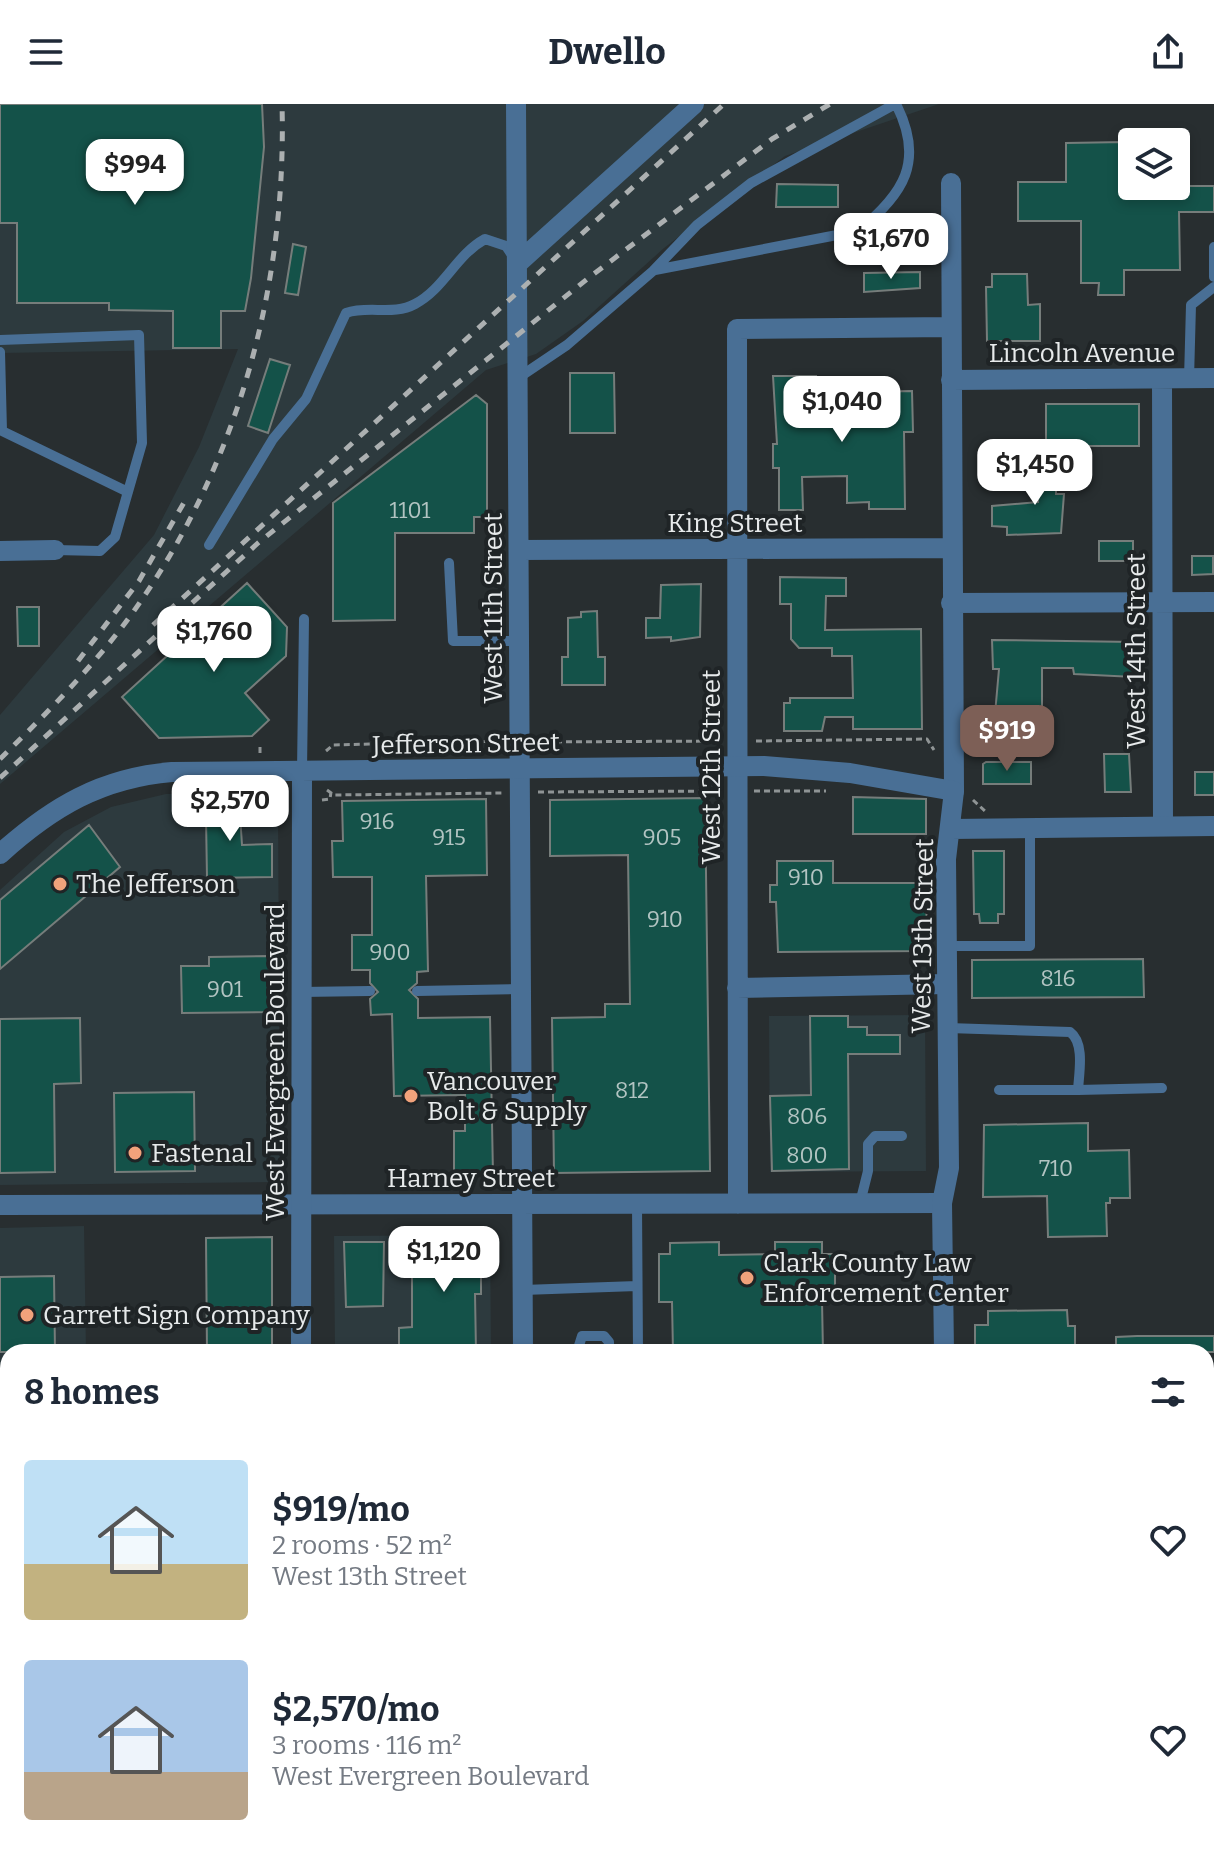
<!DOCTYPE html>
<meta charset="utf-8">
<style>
body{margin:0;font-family:Bitter,serif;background:#f2f2f3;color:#1f2937;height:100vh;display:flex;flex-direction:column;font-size:30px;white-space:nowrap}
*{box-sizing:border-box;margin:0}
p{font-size:26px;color:#747a83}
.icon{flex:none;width:44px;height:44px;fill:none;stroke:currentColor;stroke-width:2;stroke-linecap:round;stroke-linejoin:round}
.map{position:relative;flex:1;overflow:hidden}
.drawer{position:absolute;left:0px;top:1240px;width:1214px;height:514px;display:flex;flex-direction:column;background:#fff;border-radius:24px 24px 0 0;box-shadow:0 4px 12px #0003}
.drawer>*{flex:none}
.controls{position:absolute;left:1118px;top:24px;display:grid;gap:16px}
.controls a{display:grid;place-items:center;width:72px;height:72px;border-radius:8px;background:#fff;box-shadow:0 4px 12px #0003;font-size:40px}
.price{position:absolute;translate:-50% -68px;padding:0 18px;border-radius:16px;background:#fff;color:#222;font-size:26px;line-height:52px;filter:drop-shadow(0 2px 4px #0008)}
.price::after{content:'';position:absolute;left:50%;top:48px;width:24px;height:18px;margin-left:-12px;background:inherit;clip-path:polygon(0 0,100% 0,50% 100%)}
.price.active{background:#7d5f56;color:#fff}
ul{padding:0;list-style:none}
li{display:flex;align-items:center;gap:24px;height:200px;padding:0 24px}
li span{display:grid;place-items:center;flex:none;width:224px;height:160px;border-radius:8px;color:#555}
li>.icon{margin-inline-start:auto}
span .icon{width:96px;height:96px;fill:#fffc;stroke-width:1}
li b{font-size:34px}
h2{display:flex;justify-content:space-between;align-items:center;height:96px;padding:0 24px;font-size:34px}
header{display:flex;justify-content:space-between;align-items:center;height:104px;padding:0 24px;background:#fff;font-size:36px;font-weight:700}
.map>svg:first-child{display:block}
</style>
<header><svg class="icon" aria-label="menu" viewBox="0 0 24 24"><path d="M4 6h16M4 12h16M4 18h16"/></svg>Dwello<svg class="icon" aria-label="share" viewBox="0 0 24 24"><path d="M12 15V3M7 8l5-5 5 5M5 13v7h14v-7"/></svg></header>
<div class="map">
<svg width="1214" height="1753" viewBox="0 0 1214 1753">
<rect width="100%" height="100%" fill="#282e30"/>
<!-- built -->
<path fill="#2d3a3e" d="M0,0H939L785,52L664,144L583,217L536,250L486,266L0,680V611L154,431L199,343L238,245L0,249Z
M166,690H264L275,693L278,700L280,1078L0,1081V786L64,728L111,703Z
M925,911L926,1067L770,1068L769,912Z
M84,1122L86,1248H8V1289H0V1124Z
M490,1131L491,1248H335L334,1132Z
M1206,1549H1214V1753H1181V1746H1206Z
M0,1556H8V1739H0Z"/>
<!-- building -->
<path fill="#145249" stroke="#767d7b" stroke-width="2" d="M0,0H262L264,43L251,174L245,207H221V244H173V207L109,206V199H17V119H0Z
M1125,38L1126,61H1132V82H1214V108H1179L1180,166H1124V191H1098L1099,179H1081V117H1018V78H1066V39Z
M777,80L838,81V103H776Z
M293,140L306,143L298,191L285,189Z
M920,168V184L864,188V169Z
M992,170H1027L1028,201L1040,200V237H987L986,183H992Z
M270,255L290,261L268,329L248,322Z
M570,269H614L615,329H570Z
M773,272H816L812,316L851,317V288L912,287L913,328H904L905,405H869V398L847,399V372L802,373L803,406H779V364H773V340H777Z
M476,291L487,300V413H474V429H395V516L333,517V399Z
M1046,300H1139V342H1046Z
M1039,354H1056V390H1064L1061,429L1007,431V423L992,422V402L1038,398Z
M1099,437H1133V457H1099Z
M1192,452H1213V470L1192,471Z
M780,473L846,474V492H826L825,526L921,525L922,625H853V613H825L822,627H784V599H790V594H853L852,552H832V544H799L791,535V500H780Z
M247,479L287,523L286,552L245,589L269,616L252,632L159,634L122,593Z
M701,480L700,533L671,537V533L646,534V514H660L661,481Z
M17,503H39V542H18Z
M597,507L598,553H605V581H562V553H568V514L581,513V508Z
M992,536L1134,538V573L1074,570L1073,564H1042V613L999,614L995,610L999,565H993Z
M1104,650H1129L1131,688H1105Z
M986,658H1031V680H983V660Z
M1195,668H1214V691H1195Z
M853,693L926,695V730H853Z
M705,694L710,1067L554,1069L552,914L605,913V900H630L628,751L550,752V696Z
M486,695L487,771L426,772L428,867L417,868V879L409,886L418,895V914L490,913L493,1071H454V1027H465V991L394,992L392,910L371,911L370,895L378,888L370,879V866H352V831H372V773H333L332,737H343L342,697Z
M192,696H239L242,741L272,740V773L207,774L206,714H192Z
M89,721L120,763L0,865V796Z
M973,747H1004V810H998V819H980L979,810H974Z
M777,757H833V779H926L927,847L778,848L776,798H770V781H777Z
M269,852L270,908L182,909L181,862H209V853Z
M1143,855L1144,893L972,894V856Z
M810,912H848V923H867V931H900V950H848L849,1065L772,1067L770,992L811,991Z
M80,914L81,979L54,980L55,1068L0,1069V915Z
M194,988L195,1067L115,1068L114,989Z
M1088,1019V1047L1129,1046L1130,1094H1110V1099H1106L1107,1132L1048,1133L1047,1092L983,1093L984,1021Z
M412,1131H481V1190H475L476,1248L399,1247V1224L412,1223Z
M272,1133V1248H207L206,1134Z
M344,1138H384L383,1202L346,1203Z
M719,1138V1151L775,1150V1138H822V1150H835V1197H822L823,1248H673L672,1198H659V1150H670V1139Z
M54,1172L55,1248H0V1173Z
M1067,1206L1068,1222H1075V1248H975V1221H988V1207Z
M1137,1232H1214V1248H1116V1233Z"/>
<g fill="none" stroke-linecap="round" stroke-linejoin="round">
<!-- path -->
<path stroke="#8f9495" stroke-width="3" stroke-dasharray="6 4" stroke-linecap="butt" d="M756,637L927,635L934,646
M536,638L721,637
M326,647L333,641L501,637
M260,649V640
M259,685L260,693
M327,686L334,691L502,689
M754,687H826
M538,688L718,687
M274,696L280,695
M322,696L330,695L331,688
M973,696L985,707
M1206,1390H1214"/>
<!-- service -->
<path stroke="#496f95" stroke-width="10" d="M1214,143V173
M655,166L858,127C904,90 925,57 896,0
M0,236L139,231L142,339L115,433L100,447L55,446
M0,248L2,327L128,388
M518,274L567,241L653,167L697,121L751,79L895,0
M1189,275L1191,201L1214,183
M209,441L273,335L306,295L346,209C369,201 393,212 415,200C444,185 456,151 485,135L506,142L514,154
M449,459L453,537H520
M302,668L304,515
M947,842H1030V723
M417,887L522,885
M301,888L370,887
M948,924L1070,928C1085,939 1079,969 1078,986H999
M1078,986L1162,984
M860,1099L868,1067V1040L875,1032H902
M637,1100L638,1248
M523,1186L637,1182
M577,1248L582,1232H604L609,1238V1248"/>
<!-- minor -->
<path stroke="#496f95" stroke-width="20" d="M516,0L523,1248
M951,79L954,687
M518,159L694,0
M1162,275L1163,722
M951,276L1214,274
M519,446L951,444
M0,447L55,446
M951,499L1214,498
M737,884L947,880
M738,1100L737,225L951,223
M0,1101L942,1099
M0,1538H8
M86,1746V1753
M235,1753L1155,1746"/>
<!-- tertiary -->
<path stroke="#496f95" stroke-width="20" d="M951,725L1214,722
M0,750C52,703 101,674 172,668L764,662L850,669L954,687L946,755L949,1064L942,1099L944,1248
M301,1248L302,668
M1206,1524H1214
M305,1746V1753
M951,1746V1753"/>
<!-- rail -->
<path stroke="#acb0b1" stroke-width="5" stroke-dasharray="10 10" stroke-linecap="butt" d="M153,521L724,0
M78,557L139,477L186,395
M0,655C46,610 93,563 131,511C238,363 287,181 282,0
M0,674L258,439L591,172L772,35L830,0"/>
</g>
<!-- markers -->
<g fill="#f1a27b" stroke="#1f2426" stroke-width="3">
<circle cx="60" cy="780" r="8"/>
<circle cx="411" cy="992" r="8"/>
<circle cx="135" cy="1049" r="8"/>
<circle cx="747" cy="1174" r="8"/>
<circle cx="27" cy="1211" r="8"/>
</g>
<g text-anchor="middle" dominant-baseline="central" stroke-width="8" stroke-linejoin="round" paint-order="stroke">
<!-- number labels -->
<g font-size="22" fill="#b2c4c2">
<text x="410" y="406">1101</text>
<text x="377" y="717">916</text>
<text x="449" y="733">915</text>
<text x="662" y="733">905</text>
<text x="806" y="773">910</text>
<text x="665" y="815">910</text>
<text x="390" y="848">900</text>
<text x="1058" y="874">816</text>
<text x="225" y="885">901</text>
<text x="632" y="986">812</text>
<text x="807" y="1012">806</text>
<text x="807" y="1051">800</text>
<text x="1056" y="1064">710</text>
</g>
<!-- street labels -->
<g font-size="26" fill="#e7eaeb" stroke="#1f2426">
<text x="1082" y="249">Lincoln Avenue</text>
<text x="735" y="419">King Street</text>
<text transform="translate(493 504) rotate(-90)">West 11th Street</text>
<text transform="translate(1136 547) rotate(-90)">West 14th Street</text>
<text transform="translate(466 640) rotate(-1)">Jefferson Street</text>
<text transform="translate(711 663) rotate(-90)">West 12th Street</text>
<text transform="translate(923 832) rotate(-89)">West 13th Street</text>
<text transform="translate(275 958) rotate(-90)">West Evergreen Boulevard</text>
<text x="471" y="1074">Harney Street</text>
</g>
<!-- poi labels -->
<g font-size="26" fill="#e7eaeb" stroke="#1f2426" text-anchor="start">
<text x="76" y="780">The Jefferson</text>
<text x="427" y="977">Vancouver<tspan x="427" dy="30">Bolt &amp; Supply</tspan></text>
<text x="151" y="1049">Fastenal</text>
<text x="763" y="1159">Clark County Law<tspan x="763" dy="30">Enforcement Center</tspan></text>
<text x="43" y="1211">Garrett Sign Company</text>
</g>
</g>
</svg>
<div class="controls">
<a><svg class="icon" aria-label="layers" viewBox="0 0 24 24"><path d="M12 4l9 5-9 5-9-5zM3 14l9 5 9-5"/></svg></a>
</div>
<b class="price" style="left:135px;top:103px">$994</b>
<b class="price" style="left:891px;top:177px">$1,670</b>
<b class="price" style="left:842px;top:340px">$1,040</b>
<b class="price" style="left:1035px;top:403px">$1,450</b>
<b class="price" style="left:214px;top:570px">$1,760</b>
<b class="price active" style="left:1007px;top:669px">$919</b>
<b class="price" style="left:230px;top:739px">$2,570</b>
<b class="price" style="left:444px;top:1190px">$1,120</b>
<section class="drawer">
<h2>8 homes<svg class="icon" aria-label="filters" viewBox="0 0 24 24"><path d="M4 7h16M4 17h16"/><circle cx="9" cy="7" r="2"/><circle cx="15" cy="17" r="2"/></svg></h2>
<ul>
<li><span style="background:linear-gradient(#bfe0f5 65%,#c2b280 0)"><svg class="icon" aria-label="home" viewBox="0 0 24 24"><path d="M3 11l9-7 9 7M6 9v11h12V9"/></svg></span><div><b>$919/mo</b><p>2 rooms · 52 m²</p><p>West 13th Street</p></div><svg class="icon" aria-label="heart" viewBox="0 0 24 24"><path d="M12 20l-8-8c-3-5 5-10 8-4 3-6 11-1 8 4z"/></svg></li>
<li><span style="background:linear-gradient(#a9c7e8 70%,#b9a48a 0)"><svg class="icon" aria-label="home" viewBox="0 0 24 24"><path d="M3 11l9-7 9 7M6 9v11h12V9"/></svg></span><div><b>$2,570/mo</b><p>3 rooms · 116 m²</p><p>West Evergreen Boulevard</p></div><svg class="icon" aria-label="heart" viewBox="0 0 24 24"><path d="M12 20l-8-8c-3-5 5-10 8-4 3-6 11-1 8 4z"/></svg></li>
</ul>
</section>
</div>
